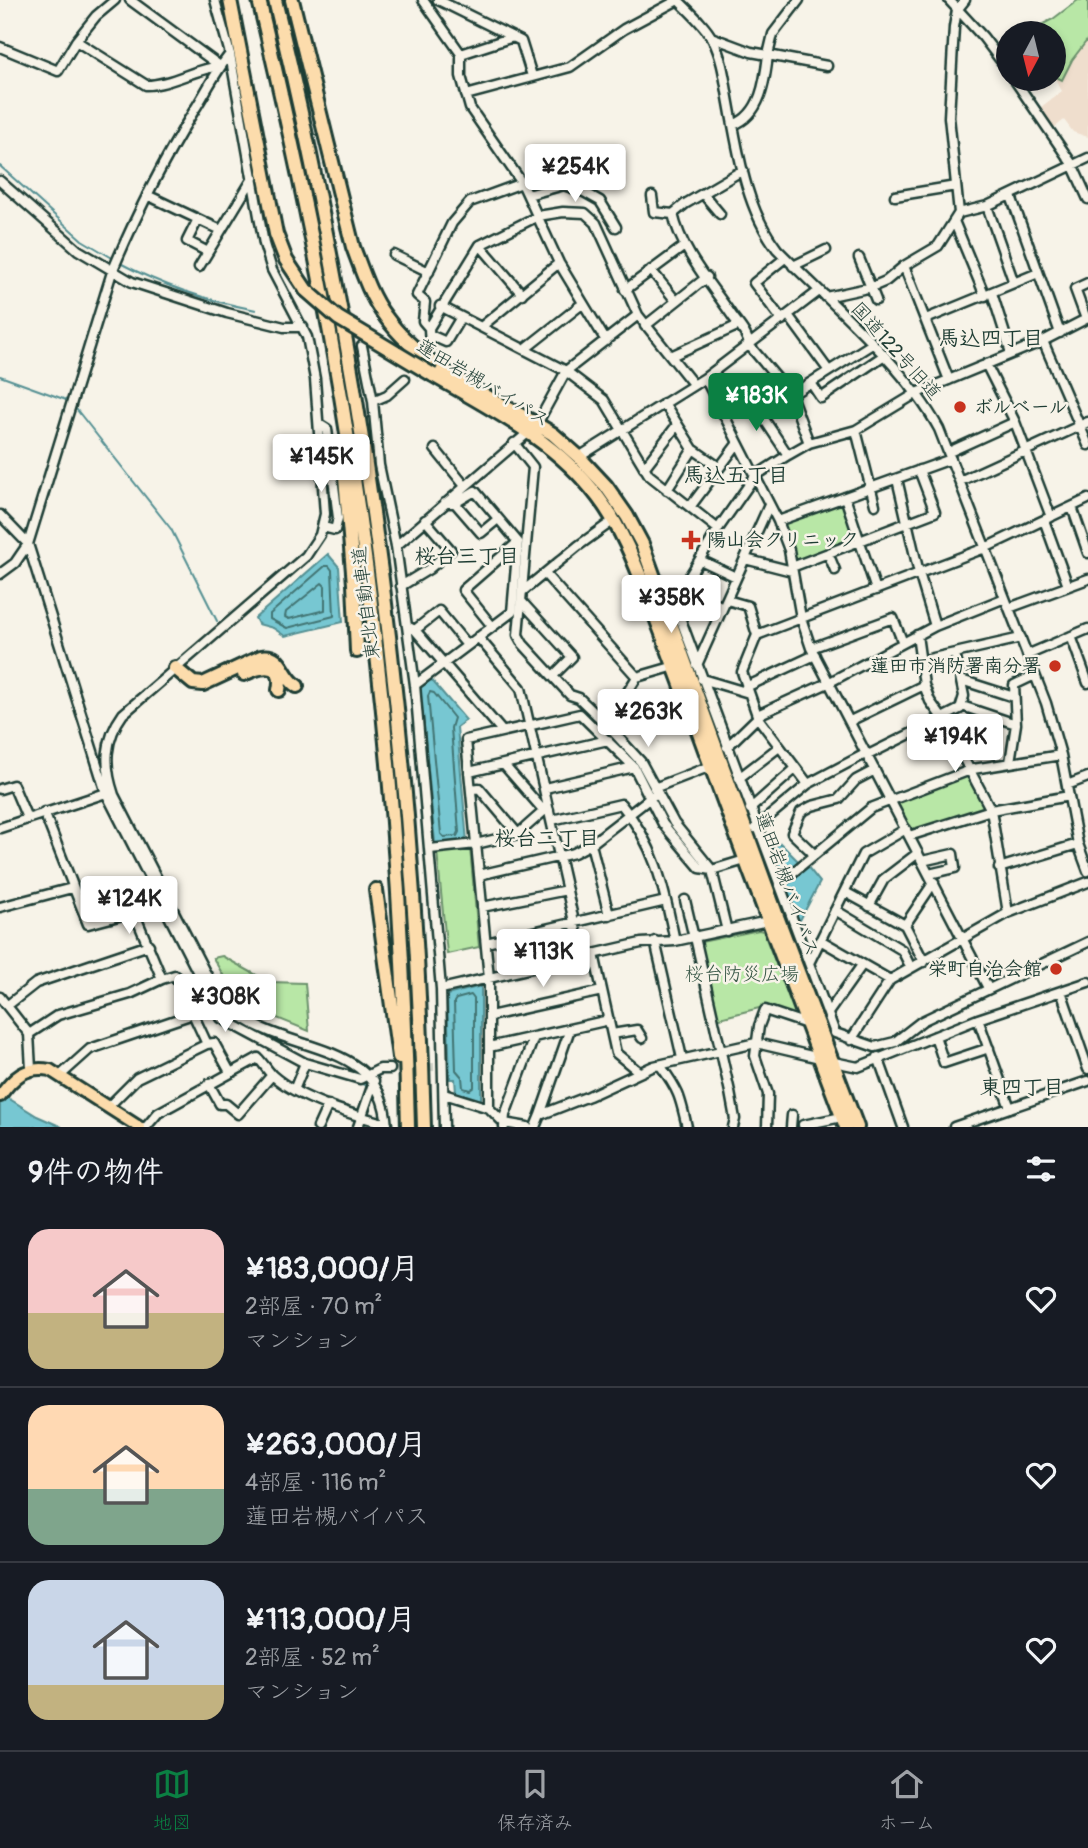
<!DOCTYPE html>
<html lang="ja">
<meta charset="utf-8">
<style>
body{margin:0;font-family:Pangolin,"Klee One",sans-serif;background:#20242c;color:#f1f3f6;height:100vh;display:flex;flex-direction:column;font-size:26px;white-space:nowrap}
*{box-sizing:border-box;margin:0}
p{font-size:23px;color:#9ea1a6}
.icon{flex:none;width:38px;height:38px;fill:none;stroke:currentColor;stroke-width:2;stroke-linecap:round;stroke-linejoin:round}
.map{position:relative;height:1127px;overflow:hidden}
.details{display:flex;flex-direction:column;background:#171b24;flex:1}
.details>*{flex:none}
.needle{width:46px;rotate:187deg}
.tools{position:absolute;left:996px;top:21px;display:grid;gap:14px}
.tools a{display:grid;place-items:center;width:70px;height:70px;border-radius:50%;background:#171b24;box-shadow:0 4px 10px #0003;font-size:35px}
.price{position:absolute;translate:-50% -60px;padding:0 16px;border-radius:7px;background:#fff;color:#222;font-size:23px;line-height:46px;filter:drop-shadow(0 2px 4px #0008)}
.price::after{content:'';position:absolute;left:50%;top:42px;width:21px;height:16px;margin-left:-10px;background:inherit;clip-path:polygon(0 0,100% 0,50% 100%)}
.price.on{background:#0b8043;color:#fff}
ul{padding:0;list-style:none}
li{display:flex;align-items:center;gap:21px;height:175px;padding:0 28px}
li+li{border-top:2px solid #363941}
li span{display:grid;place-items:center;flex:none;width:196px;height:140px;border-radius:21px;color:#555}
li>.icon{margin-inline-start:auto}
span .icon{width:84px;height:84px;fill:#fffc;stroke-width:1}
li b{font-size:30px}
h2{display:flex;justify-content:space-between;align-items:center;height:84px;padding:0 28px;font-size:30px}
.dock{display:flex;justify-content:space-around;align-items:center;height:98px;border-top:2px solid #363941;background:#171b24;font-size:19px;color:#9ea1a6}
.dock a{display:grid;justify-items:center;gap:4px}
.dock .on{color:#0b8043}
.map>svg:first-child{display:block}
</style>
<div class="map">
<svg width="1088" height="1127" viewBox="0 0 1088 1127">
<rect width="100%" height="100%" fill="#f7f3e8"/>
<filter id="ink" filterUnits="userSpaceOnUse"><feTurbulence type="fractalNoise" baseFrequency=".0143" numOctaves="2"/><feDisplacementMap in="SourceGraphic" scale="14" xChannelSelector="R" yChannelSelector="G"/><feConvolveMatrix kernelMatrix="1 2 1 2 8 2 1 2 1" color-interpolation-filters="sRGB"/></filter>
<g filter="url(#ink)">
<!-- built -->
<path fill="#efdecd" d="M1088,38V137L1073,132L1064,120L1054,128L1041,107L1062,91L1054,77V68Z"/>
<!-- green -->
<path fill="#b8e7a6" stroke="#6c926d" stroke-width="2" d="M1078,0H1088V39L1072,60L1062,80L1054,76V33H1035L1037,27L1053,19Z
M844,501L857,539L794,562L784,524Z
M965,774L969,775L986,810L914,831L911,830L897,805L899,802Z
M470,848L479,947L447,954L437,851Z
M759,930L763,931L798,1019L763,1007L716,1019L699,945L701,942Z
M222,956L269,982L305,983L309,1031L250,1007L232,990L213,958Z"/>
<!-- water -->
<path fill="#77c7d2" stroke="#549093" stroke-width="2" d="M328,554L339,567L343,622L285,636L273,628L258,624L255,618Z
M429,677L466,720L457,727L467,842L438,845L435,842L420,685Z
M780,843L799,862L783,876L779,875L770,851Z
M807,866L820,882L798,924L784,886L785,883Z
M481,986V1101L456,1093L455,1079H450L447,995Z
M0,1093L37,1116L62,1127H0Z"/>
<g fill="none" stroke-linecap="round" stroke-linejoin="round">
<!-- shore -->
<path stroke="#427473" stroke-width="2" d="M325,566H329L332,570L334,616L287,628L270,619V614Z
M322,583L325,586V610L289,619L285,617L286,612Z
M430,692L434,693L454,718L451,728L459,832L457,836L444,837L441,834L428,696Z
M471,995L474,999V1087L470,1090L463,1088L462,1077L456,1070L454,1002L456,999Z"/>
<!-- stream -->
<path stroke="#549093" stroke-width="2" d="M0,166L82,240L114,259
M118,262C161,285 208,301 256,310
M0,376L69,401
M73,405L171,529L217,621
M112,812L158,904
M160,909L202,991
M205,996L216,1016
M329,1074L368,1086"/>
<!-- minor-tunnel -->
<path stroke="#cccfc4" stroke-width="8" stroke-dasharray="8 4" stroke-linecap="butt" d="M390,1069L434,1067"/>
<defs>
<path id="minor" d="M130,0L220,66
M215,0L230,54L264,244L272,270L307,337L315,379L325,514L320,535L306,556L123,714C104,740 104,766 114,795L205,972C215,990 225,1007 243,1018C298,1054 382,1042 387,1127
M423,0L461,54V76L470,108L522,183L559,263L606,341
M438,0L521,41L532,76
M678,0C690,12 705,25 713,40C723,60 725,82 729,103C738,152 746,209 777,249C829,302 904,364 939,429L1046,703L1061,755L1078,844L1088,871
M949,0L983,37L1008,70
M711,37L751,52L768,55L773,34L799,0
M76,41L96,16L115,0
M0,47L58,71L76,41L146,85C171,85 194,69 220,66
M461,54L513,37
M1014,79L1072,164L1088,199
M466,95L570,67L624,29L678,0
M733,125C761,115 765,81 768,55L827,66
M743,170L685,204L673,214C682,253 711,284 733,317C739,325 748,335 749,345L791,395L809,443
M0,181L78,250L132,282L227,313L284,327H303
M147,195L221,230
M528,195L564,185L584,192L600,201L616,227
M704,195L720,214
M652,196L654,212L673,214
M895,196L956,186
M1011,196L1060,333
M987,206L1014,283
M959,213L987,206L1088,158
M198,219L187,241L208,252
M954,221L985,296
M480,245L522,294
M394,255L429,272
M859,258L876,300
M793,266L826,250
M904,266L949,380
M199,267L253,178
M651,270L676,301
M625,290L683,247
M992,293L1011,353
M826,297L872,287L886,281L904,266L938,246L959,213L949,117L954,27L957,10L965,0
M440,306L566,371L604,400L649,475L718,529
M788,315L829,371
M926,319L1038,273
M1086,319L1075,289L1088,283
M782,320L754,283L785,258
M645,326L707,277
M481,327L559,263
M429,328L480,245L538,216L563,212L585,213L596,223L638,315L693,384
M430,335L446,342L461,317
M1043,341L1088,445
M362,346L373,401L379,465L396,546L415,685L441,989L444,1127
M430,347L429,328L423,321L425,302L417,295L452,223L470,202L522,183
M525,349L582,304
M671,356L739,325
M986,364L1015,422L1051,517
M774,377L748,395L788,455
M705,378L778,521L789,550L801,618L811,648L988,988
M811,383L821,398L883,356
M791,395L872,344
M373,401L387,395L405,379
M664,403L693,449L719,467
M319,424L327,429L338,518L335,530L323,527
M856,430L875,505
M514,443L533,467L518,635L523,644L570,695L579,698L607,725L641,762L674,823L712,870L727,931
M435,449L465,486
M949,452L1015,422
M579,457L705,378L819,291
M644,468L677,425
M897,479L919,573L935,626
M960,481L1088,422
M667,490L693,449
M845,497L876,590
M455,503L481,533L498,519
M690,507L738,443
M1072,507L1088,553
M0,515L28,544L106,793L221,1018L305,1063L360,1079L380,1069H390
M1044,520L1068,586
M778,521L951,459
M396,546L530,431L537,424L566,371L638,315
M828,553L835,570
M745,559L792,571
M700,560L736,577
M792,567L935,512L919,470
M0,574L15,563L28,544L112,272C136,215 163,161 195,109C207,90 216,71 230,54
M545,574L637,677
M401,586L429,569L451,550L425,520
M683,587L723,607
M523,591L578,546L614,520
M672,596L835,1033L875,1047L895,1042L922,1021L1088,942
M670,597L683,587L718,529L755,476L788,455L809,443L856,430L917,393L1043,341L1088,318
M727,600L748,606L757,635L742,672L758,718L808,784
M522,602L572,657L553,676
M1009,608L1088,579
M407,626L415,630L502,731
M492,626L463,590L518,542
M415,630L439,611L466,644
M757,635L985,548L1088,499
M917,635L924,685L930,701L942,718L991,810L1008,913
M1071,636L1088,683
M478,637L521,688L582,957
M811,648L893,618L903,643
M1027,655L1088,629
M920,661L1021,638
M697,665L769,505
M702,679L749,693
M961,680L1014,697
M415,685L512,612L518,542L475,491L455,503H445
M746,687L815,655
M962,706L1016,724
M850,721L924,685
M607,725L637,677L675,666
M727,747L762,713L830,682L935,626L1005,598
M868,755L960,709L964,696L955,653
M1010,762L1016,724L1014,685L1035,675
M504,765L544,811
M469,772L608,740
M739,778L779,747
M1067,785L1088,777
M545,788L634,767
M654,788L711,766
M0,789L13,785L27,818
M471,789L479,788L518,834
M750,809L795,769
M44,812L88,924L134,912L162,979L175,975L207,1044L214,1043L230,1072
M552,820L621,804C656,846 664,889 675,941
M0,828L106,793
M755,828L808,784L867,753
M909,836L991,810L1069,796
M591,844L609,915
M430,849L476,844L518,834L544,811L549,810
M814,854L792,833L801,812L812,806L839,799L856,780L875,770
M922,861L953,854L955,868L929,874
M999,868L1078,844
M479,875L574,853L591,844L654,795
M779,884L871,808L973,769L1061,755
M845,892L905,925L924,962
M685,900L694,938
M869,906L884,879L918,853
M0,907L72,888
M482,907L567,890
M835,910L902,950L911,968
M134,912L163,905
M905,925L934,882
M695,937L730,1092L735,1119L733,1127
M820,940L890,980
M655,941L682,1058
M486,943L666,901
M594,954L616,1053L639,1072
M809,963L863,854L906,829
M441,989L641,943L675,941L773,920
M1061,991L1088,1069
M0,997L29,1034L31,1069
M8,1005L36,983L149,945
M828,1013L862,965
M490,1016L602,991
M978,1019L1010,1108
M29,1034L58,1015L130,994L162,979
M612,1034L637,1030L642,1038
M935,1036L944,1063L989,1048
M851,1040L890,980L1008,913L1088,882
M489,1047L609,1020
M878,1057L903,1127
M834,1062L858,1067L978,1019L1088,982
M660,1065C679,1091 680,1096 687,1127
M61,1075L90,1049L187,1016L206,990
M209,1084L220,1104H226L238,1114L272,1075
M294,1090L305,1063
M444,1094L489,1108L504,1123L527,1127
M109,1106L137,1078L207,1044
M489,1108V978L466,740L580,714L634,767L663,824L700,868L712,870L745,860
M540,1115L570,1029
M803,1125L842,1117
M146,1127L158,1113L258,1058C263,1063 267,1070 272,1075C300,1100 351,1114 387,1124
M318,1127L328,1105
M358,1127L374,1081
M504,1127L505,1115L534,1037
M535,1127L540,1115L589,1096L654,1066L756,1043L820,1058
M767,1127L768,1094L755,1056L759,1026L765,1010L807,1024
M791,1127L792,1115
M954,1127L1088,1081"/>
<path id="major" d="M0,1096C13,1078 26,1065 50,1070L139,1127"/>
<path id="highway" d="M230,0L276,234L286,260L306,290
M259,0C281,93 302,186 320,280C374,558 402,844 408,1127
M275,0C365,371 414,745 424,1127
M292,0L353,247C362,271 370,296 385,316C425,372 497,399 553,434L579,457L606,486L627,516L642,544L778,919L857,1127
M433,375C493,410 555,440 598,497C624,531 638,571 653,610C671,657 688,703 705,750C751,876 799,1001 846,1127
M343,453L354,584L357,651
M175,668L193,683L203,684L261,657C283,653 281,676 297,686
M244,674C262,665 285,661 279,690
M376,890L399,1057"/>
</defs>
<!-- minor casing -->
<use href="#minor" stroke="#1f3d34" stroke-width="13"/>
<!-- major casing -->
<use href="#major" stroke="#1f3d34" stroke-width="16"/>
<!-- highway casing -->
<use href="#highway" stroke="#1f3d34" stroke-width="18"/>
<!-- minor -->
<use href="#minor" stroke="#f7f3e8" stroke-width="8"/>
<!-- major -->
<use href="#major" stroke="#fcdcac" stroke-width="10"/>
<!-- highway -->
<use href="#highway" stroke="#fcdcac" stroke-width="12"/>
<defs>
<path id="highway-bridge" d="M306,290L338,318L433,375"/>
</defs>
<!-- highway-bridge casing -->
<use href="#highway-bridge" stroke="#1f3d34" stroke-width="18" stroke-linecap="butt"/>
<!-- highway-bridge -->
<use href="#highway-bridge" stroke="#fcdcac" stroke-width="12"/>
</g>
</g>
<!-- markers -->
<g fill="#c8321e" stroke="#f7f3e8" stroke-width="2.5">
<circle cx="960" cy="407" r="7"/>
<path d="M687.5 529.5h7v7h7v7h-7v7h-7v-7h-7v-7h7z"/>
<circle cx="1055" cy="666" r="7"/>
<circle cx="1056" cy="969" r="7"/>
</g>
<g text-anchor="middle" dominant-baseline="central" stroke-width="5" stroke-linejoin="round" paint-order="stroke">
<!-- street labels -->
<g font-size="19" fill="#1f3d34" stroke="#f7f3e8">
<text transform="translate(896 351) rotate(48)">国道122号旧道</text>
<text transform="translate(483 383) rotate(31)">蓮田岩槻バイパス</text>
<text transform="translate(366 603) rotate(-97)">東北自動車道</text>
<text transform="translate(787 884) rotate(70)">蓮田岩槻バイパス</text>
</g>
<!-- poi labels -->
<g font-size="19" font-weight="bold" fill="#1f3d34" stroke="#f7f3e8" text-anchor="start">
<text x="974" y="407">ボルベール</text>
<text x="707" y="540">陽山会クリニック</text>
<text x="1041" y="666" text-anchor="end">蓮田市消防署南分署</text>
<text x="1042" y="969" text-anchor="end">栄町自治会館</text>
</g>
<!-- park labels -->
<g font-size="19" fill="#365645" stroke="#f7f3e8">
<text x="742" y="974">桜台防災広場</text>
</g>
<!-- neighbourhood labels -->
<g font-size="21" font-weight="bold" fill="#1f3d34" stroke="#f7f3e8">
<text x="991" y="338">馬込四丁目</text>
<text x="736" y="475">馬込五丁目</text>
<text x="467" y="556">桜台三丁目</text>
<text x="547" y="838">桜台二丁目</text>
<text x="1022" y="1087">東四丁目</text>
</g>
</g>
</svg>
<div class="tools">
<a><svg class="needle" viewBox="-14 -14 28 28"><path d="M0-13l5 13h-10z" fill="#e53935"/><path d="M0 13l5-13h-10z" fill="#9ea1a6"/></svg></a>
</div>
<b class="price" style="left:575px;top:204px">¥254K</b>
<b class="price on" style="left:756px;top:433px">¥183K</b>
<b class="price" style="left:321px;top:494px">¥145K</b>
<b class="price" style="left:671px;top:635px">¥358K</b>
<b class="price" style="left:648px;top:749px">¥263K</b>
<b class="price" style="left:955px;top:774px">¥194K</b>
<b class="price" style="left:129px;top:936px">¥124K</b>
<b class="price" style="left:543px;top:989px">¥113K</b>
<b class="price" style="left:225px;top:1034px">¥308K</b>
</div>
<section class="details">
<h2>9件の物件<svg class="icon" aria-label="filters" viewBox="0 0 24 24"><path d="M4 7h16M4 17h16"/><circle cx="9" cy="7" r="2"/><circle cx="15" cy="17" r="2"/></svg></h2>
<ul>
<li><span style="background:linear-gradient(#f6c9c9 60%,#c2b280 0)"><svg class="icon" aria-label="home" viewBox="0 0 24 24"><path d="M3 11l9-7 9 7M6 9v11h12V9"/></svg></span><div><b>¥183,000/月</b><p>2部屋 · 70 m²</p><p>マンション</p></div><svg class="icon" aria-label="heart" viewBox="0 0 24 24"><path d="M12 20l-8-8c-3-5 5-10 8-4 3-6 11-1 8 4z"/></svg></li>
<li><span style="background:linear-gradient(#ffd9b3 60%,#7fa58c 0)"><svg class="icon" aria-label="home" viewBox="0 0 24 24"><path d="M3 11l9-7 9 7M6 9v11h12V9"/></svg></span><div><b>¥263,000/月</b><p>4部屋 · 116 m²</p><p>蓮田岩槻バイパス</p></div><svg class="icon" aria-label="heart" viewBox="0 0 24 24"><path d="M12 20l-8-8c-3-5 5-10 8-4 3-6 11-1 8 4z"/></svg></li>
<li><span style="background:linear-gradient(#c9d6e8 75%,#c2b280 0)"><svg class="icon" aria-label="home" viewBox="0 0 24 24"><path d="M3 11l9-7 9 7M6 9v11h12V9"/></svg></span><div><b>¥113,000/月</b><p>2部屋 · 52 m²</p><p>マンション</p></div><svg class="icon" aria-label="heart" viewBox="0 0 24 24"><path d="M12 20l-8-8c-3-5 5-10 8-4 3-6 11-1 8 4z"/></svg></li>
</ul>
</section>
<nav class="dock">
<a class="on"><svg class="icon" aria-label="map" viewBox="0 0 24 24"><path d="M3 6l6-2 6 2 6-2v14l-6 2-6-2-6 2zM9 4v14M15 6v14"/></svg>地図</a>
<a><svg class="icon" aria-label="saved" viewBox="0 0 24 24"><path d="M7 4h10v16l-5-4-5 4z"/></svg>保存済み</a>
<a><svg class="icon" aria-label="home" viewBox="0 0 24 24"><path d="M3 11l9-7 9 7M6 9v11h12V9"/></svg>ホーム</a>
</nav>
